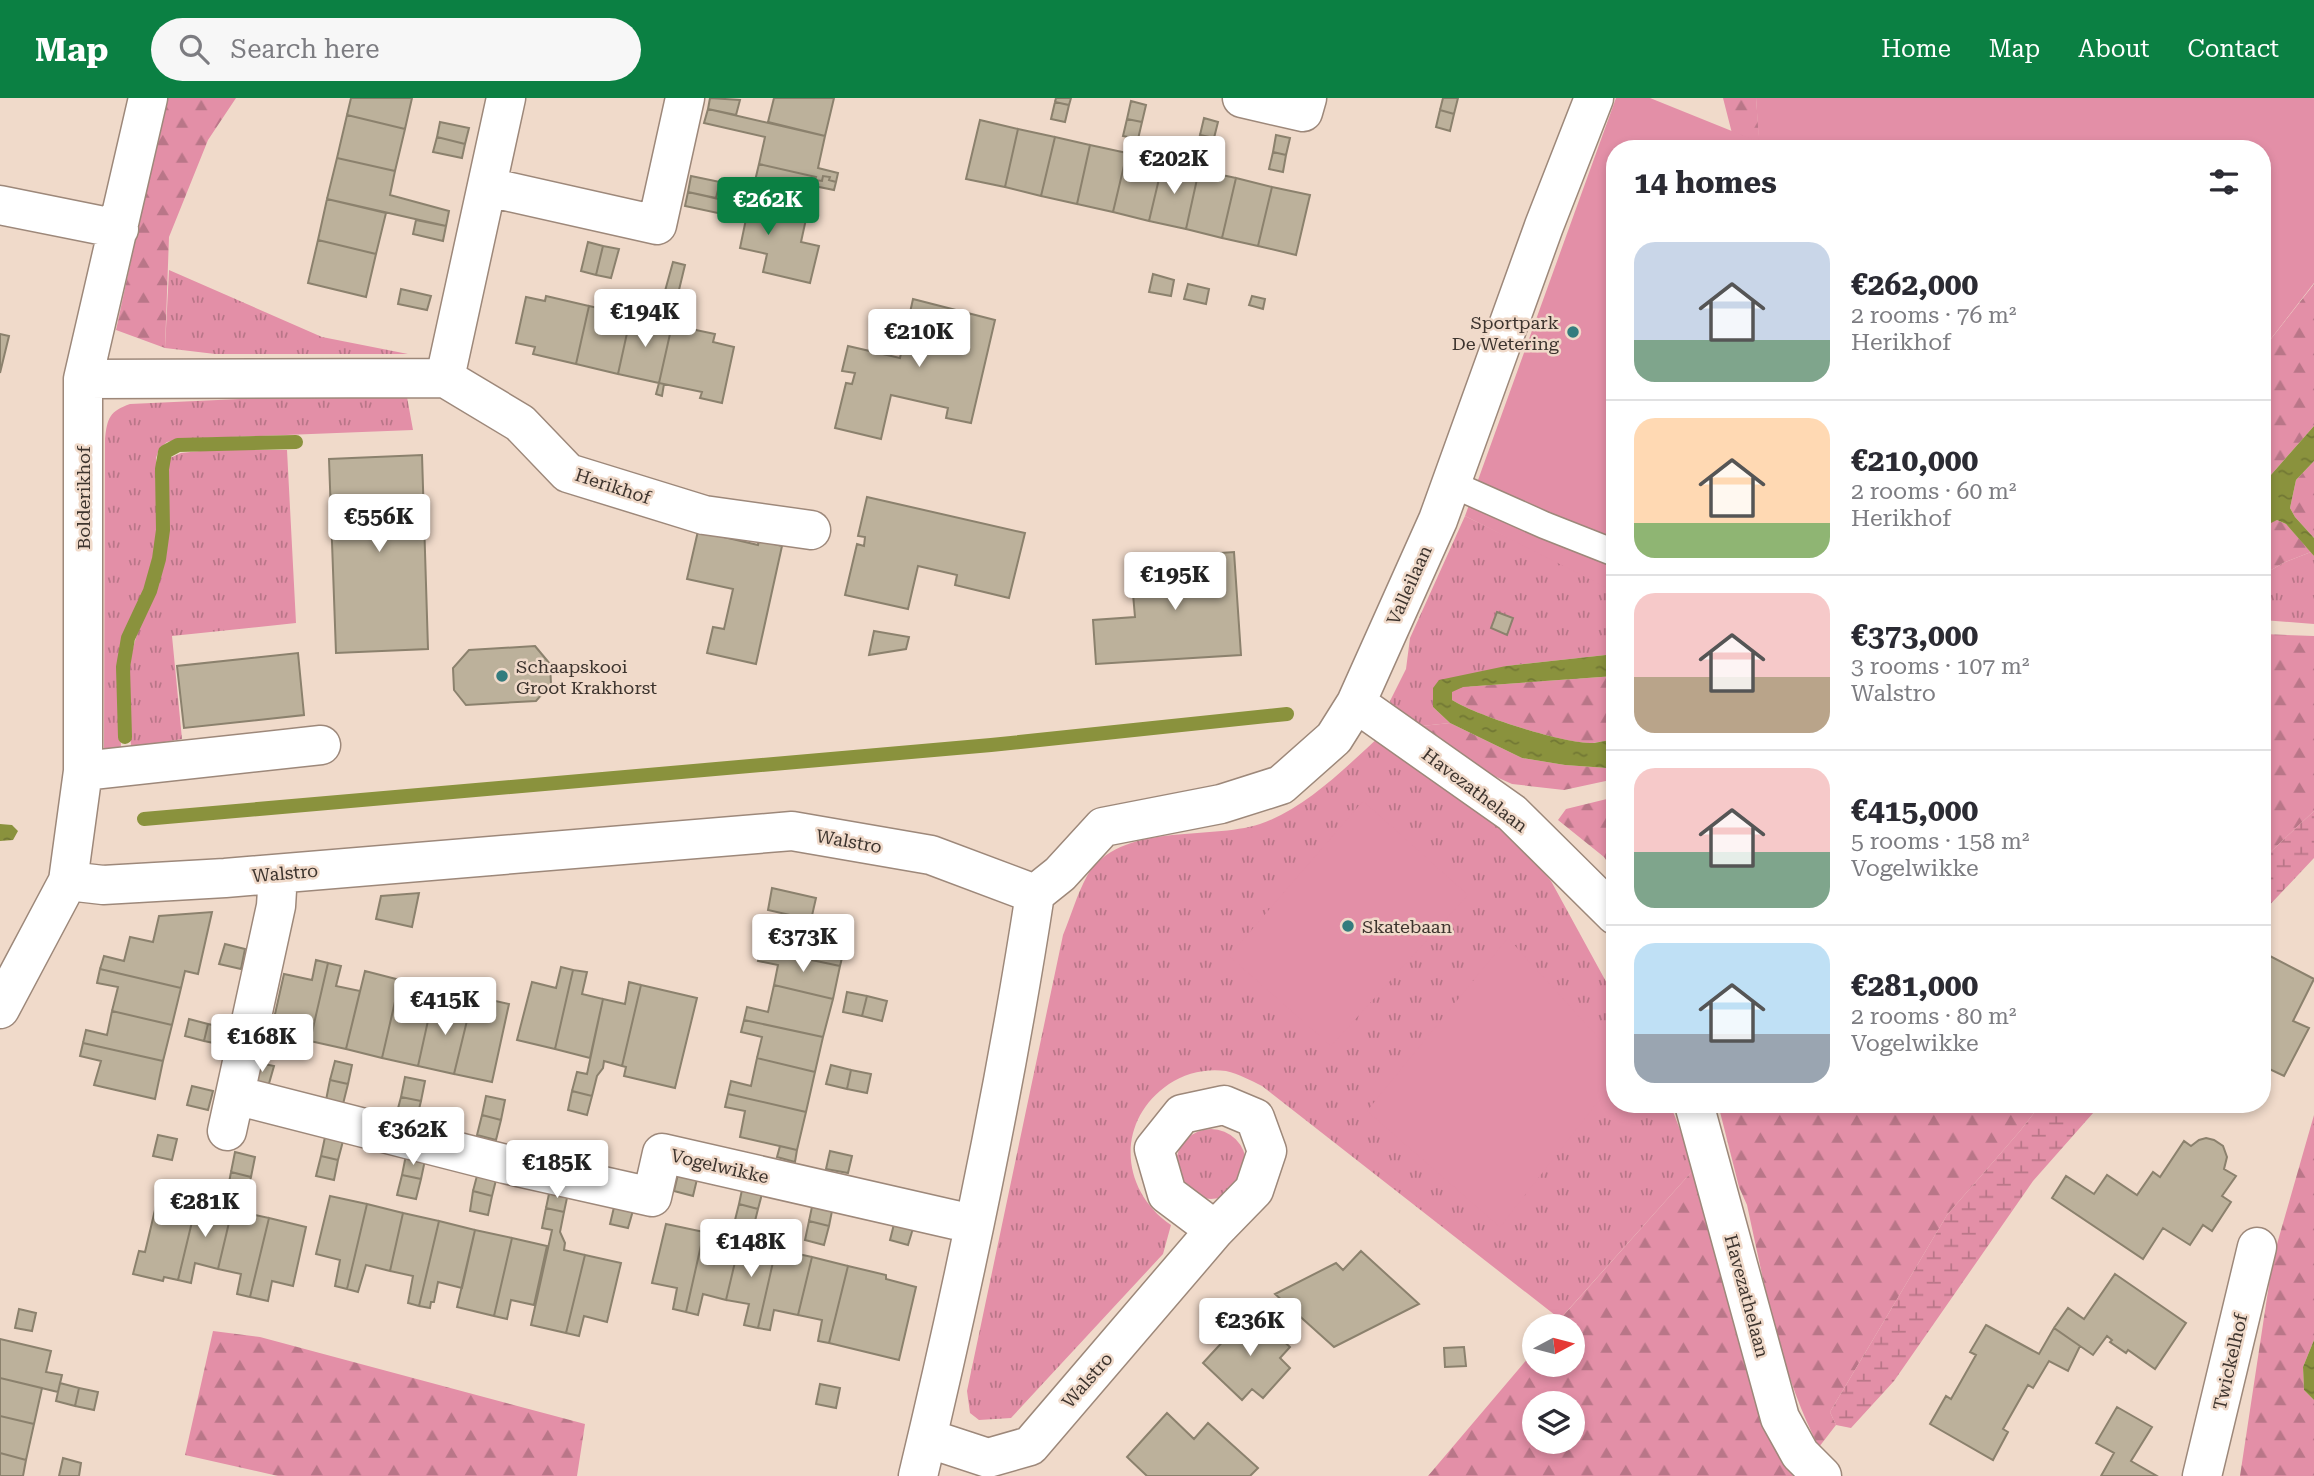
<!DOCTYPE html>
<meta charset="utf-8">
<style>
body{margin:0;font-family:"Roboto Serif",serif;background:#f7f7f7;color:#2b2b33;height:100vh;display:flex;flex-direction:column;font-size:26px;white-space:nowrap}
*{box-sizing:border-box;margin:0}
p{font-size:23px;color:#7c7c81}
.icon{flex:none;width:38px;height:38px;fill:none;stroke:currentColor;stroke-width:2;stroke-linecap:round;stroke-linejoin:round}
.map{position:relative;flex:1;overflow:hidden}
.side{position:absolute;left:1606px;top:42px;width:665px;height:973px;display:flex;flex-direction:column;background:#fff;border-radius:28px;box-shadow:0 4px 10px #0003}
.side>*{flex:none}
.needle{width:46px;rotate:83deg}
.controls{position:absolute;left:1522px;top:1216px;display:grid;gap:14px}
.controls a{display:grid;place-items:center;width:63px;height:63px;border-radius:50%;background:#fff;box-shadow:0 4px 10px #0003;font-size:35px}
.price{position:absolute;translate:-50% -60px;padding:0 16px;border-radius:7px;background:#fff;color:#222;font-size:23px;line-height:46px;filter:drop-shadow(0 2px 4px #0008)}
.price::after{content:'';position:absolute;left:50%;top:42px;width:21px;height:16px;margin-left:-10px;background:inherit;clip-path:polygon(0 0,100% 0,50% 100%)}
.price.on{background:#0b8043;color:#fff}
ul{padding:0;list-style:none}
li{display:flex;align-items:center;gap:21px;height:175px;padding:0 28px}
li+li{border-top:2px solid #e1e1e2}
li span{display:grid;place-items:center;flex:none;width:196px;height:140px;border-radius:21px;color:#555}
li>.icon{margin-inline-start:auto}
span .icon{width:84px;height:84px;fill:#fffc;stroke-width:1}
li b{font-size:30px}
h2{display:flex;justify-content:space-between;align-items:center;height:84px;padding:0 28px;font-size:30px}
header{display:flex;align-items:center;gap:42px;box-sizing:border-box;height:98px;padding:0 35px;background:#0b8043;color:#fff}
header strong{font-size:33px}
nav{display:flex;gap:38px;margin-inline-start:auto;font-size:24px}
.search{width:490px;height:63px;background:#f7f7f7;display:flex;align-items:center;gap:18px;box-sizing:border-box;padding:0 24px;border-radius:38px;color:#7c7c81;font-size:26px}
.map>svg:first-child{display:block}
</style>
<header>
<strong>Map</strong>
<div class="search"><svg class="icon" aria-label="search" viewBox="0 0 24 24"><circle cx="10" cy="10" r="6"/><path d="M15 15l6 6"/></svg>Search here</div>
<nav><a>Home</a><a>Map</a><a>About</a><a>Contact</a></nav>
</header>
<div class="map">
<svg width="2314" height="1378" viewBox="0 0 2314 1378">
<defs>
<pattern id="grass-tufts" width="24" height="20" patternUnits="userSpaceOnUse" patternTransform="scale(1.75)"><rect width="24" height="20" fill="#e38fa7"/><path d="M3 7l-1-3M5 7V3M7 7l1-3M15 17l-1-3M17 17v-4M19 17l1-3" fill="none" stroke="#b97688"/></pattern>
<pattern id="forest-firs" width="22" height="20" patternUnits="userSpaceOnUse" patternTransform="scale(1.75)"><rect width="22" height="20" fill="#e38fa7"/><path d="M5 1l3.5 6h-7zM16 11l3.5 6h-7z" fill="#b97688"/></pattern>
<pattern id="wetland-marsh" width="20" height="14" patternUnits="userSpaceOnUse" patternTransform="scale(1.75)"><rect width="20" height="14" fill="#e38fa7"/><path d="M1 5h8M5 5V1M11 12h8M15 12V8" fill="none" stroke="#b97688"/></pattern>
<pattern id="water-ripples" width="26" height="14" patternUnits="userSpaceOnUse" patternTransform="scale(1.75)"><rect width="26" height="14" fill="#8a923d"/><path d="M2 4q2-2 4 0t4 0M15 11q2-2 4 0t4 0" fill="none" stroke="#727834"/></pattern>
</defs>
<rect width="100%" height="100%" fill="#f0daca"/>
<!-- grass -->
<path fill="url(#grass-tufts)" d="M169,172L322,239L408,256H215L165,250Z
M390,294L407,299L413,332L180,341L167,344L159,351L156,360L159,403L158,439L145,490L124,540L119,569L121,652L104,654L105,341C107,320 110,313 130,306Z
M210,352H287L296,525L172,538L182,641L131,650C130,615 124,577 135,543C145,510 161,481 166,446C169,419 163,386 170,360L181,355Z
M1465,418L1615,492V556L1506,568L1433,609L1450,625L1403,630L1390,603L1406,571L1410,540Z
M2311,454L2314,458V526L2263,522V477L2283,465Z
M1380,638L1512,738L1551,783L1615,900V1006H1670L1695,1070L1560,1221L1262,988C1250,982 1239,976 1226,973C1207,970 1185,975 1169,986C1116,1022 1119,1091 1171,1127L1163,1156L1011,1320L979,1322L970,1315L967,1293L1063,837C1071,818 1077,796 1087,778C1120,723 1208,743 1260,726C1305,711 1346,669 1380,638Z
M1176 1066a35 35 0 1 1 70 0a35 35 0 1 1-70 0Z"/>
<!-- forest -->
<path fill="url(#forest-firs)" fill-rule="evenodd" d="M166,0H236L208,42L169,139L165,250L116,232Z
M1723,0H1756L1760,51H1736Z
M2314,186V328L2263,386V251Z
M2314,363V440L2295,419L2290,410L2296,382Z
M2277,422L2286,426L2311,454L2283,465L2263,477V429L2267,425Z
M2263,536L2314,538V713L2263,761Z
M1615,578V641C1608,642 1601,644 1593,645C1565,646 1477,618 1452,602V594L1463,589Z
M1450,625L1522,660L1565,667L1607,670L1615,667V681L1564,692L1512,686L1423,646L1403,630Z
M1615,699V775L1604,759L1558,722L1566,711Z
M1718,1006H2041L2020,1033L1947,1117L1830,1314L1836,1327L1819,1349C1780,1274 1765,1189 1747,1107L1739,1089Z
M2314,1017V1242L2303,1269L2304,1292L2314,1302V1378H2240L2273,1160Z
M1695,1070L1730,1211L1766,1325L1793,1378H1428L1535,1252V1267H1573V1228H1554ZM1535,1306H1573V1344H1535Z
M213,1233L260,1239L585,1326L577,1378H278L185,1357Z"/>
<!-- wetland -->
<path fill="url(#wetland-marsh)" d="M2314,713V760L2263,814V761Z
M2041,1006H2101L2033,1083L1894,1283L1851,1330L1836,1327L1830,1314L1947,1117L2020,1033Z"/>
<!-- pitch -->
<path fill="#e38fa7" d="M1616,0H1650L1759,44L1756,0H2314V185L2263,251V51H1615V492L1609,491L1465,418Z
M1363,703L1468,797L1331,948L1229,858Z
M1508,840L1615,958V982L1500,1129L1367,1013Z"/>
<!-- water -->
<path fill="url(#water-ripples)" d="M2314,328V363L2296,382L2290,410L2295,419L2314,440V458L2286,426L2277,422L2263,429V386Z
M1615,556V578L1463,589L1452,594V602C1477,618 1565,646 1594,645C1601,644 1608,642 1615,641V667L1607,670L1565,667L1522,660L1450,625L1433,609V590L1439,582L1506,568Z
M0,726L12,727L18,733L13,742L0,743Z
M2314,1242V1302L2304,1292L2303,1269Z"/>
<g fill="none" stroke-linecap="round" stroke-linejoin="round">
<!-- stream -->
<path stroke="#8a923d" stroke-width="14" d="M125,639L123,569L128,540L150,493L159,461L163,432L162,371L165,354L178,347L296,344
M144,721L991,647L1287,616"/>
</g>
<!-- building -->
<path fill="#bcb19b" stroke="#8b816d" stroke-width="2" d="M351,0H412L405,31L347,17Z
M710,0L740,2L736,17L708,11Z
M774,0H834L825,38L768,24Z
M1056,0H1071L1069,7L1055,4Z
M1443,0H1458L1454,16L1440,12Z
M1131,3L1146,7L1142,24L1127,21Z
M1055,4L1069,7L1065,24L1051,21Z
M708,11L825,38L818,70L838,75L836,84L829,82L830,79L823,78L822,83L815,82L816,79L759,66L765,39L704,25Z
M1440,12L1454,16L1450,33L1436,29Z
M347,17L405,31L395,73L337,60Z
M1204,20L1218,24L1214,40L1200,37Z
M1127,21L1142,24L1138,41L1123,38Z
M980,22L1018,31L1005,89L966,81Z
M440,24L469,30L465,46L437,39Z
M1018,31L1055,39L1041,98L1005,89Z
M1200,37L1214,40L1210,57L1196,54Z
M1276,37L1290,40L1286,57L1273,54Z
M437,39L465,46L462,60L433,54Z
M1055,39L1090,47L1077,106L1041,98Z
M1090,47L1127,55L1113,114L1077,106Z
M1273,54L1286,57L1283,74L1269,71Z
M1127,55L1163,64L1149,123L1113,114Z
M337,60L395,73L390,97L449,113L446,128L327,101Z
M1163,64L1199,72L1186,131L1149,123Z
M759,66L816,79L815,82L822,83L823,78L830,79L829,82L836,84L834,92L814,88L806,121L749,108Z
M1199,72L1236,80L1222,140L1186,131Z
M691,78L720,84L716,100L688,94Z
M1236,80L1272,89L1258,148L1222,140Z
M1272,89L1310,97L1296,157L1258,148Z
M688,94L806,121L801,144L819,148L810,185L763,174L767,156L740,150L746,121L685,108Z
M327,101L386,115L376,156L318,142Z
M416,122L446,128L443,143L413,136Z
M318,142L376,156L366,199L308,185Z
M588,144L603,148L596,177L581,173Z
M603,148L619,151L611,180L596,177Z
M673,164L685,167L678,196L665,193Z
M1153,176L1174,182L1171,198L1149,194Z
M1188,186L1209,191L1206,206L1184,201Z
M401,191L431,198L427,212L398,206Z
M546,198L589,208L576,266L533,256L535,249L516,245L526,199L545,203Z
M1252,198L1265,201L1263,211L1249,207Z
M913,201L995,222L971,325L946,320L948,310L891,297L881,341L835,330L846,285L852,286L855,275L842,273L848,248L900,260Z
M589,208L631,217L618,276L576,266Z
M631,217L672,227L659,285L618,276Z
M672,227L715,236L713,244L734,249L722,305L700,300L702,294L659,285Z
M0,236L9,238L0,275Z
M659,285L664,286L662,298L656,296Z
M422,357L428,551L336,555L329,361Z
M867,399L1025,435L1009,500L955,487L957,477L918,468L908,511L845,497L857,446L864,448L865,439L858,438Z
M698,433L758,447L759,442L782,448L756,566L707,555L713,529L724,531L733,491L687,481Z
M1234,454L1241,557L1096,566L1093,522L1135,519L1130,461Z
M1497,514L1513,520L1507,537L1491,530Z
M874,533L909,539L906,551L869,557Z
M535,548L550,566L551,586L536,603L466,607L454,592L453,570L469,552Z
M298,555L304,617L184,630L177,568Z
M772,790L816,800L811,822L849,831L840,868L760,851L764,837L784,842L790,817L768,812Z
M419,795L412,829L376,821L381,798Z
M212,814L198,876L185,873L181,890L100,871L104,858L124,863L130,839L153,844L159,818Z
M225,846L245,851L241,871L219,866Z
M760,851L840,868L833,901L774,887L778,867L758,863Z
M2266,856L2314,881L2293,923L2309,930L2284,978L2263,968V862Z
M316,862L328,865L310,943L271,934L284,876L312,882Z
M328,865L341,868L336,888L360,893L346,951L310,943Z
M561,869L573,872L555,951L517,942L532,884L556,890Z
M100,871L181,890L172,927L112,913L118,889L97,885Z
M573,872L587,874L582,896L603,901L590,960L555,951Z
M365,873L400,882L382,960L346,951Z
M400,882L412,884L408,904L431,909L418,968L382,960Z
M629,884L641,887L622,968L604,963L603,970L597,978L592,998L572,993L577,974L587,976L603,901L625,906Z
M641,887L697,900L675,990L624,978L626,969L622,968Z
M774,887L833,901L823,939L744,922L747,909L768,914Z
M847,894L867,898L862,918L843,914Z
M460,895L473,898L454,976L418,968L431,909L456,915Z
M473,898L509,906L492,984L454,976Z
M867,898L887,903L882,923L862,918Z
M112,913L172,927L163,963L83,945L86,932L107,937Z
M189,921L208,926L204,943L185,938Z
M744,922L823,939L815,974L757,960L762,939L741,934Z
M208,926L227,930L223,947L204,943Z
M83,945L163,963L155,1001L94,987L101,963L80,958Z
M757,960L815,974L806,1014L728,996L731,983L751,988Z
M335,963L352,967L348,986L330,982Z
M254,964L274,968L268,989L250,985Z
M831,967L851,972L847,991L826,986Z
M851,972L871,976L867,995L847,991Z
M405,979L425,983L421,1003L401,999Z
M330,982L348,986L343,1006L326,1002Z
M192,988L213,993L208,1012L187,1007Z
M572,993L592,998L587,1017L568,1012Z
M728,996L806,1014L797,1052L740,1039L745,1013L725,1009Z
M486,998L505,1002L501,1022L482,1017Z
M401,999L421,1003L416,1023L396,1018Z
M482,1017L501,1022L496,1042L477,1037Z
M158,1037L177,1041L172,1062L153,1058Z
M325,1039L343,1043L338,1062L321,1058Z
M2206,1040L2214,1042L2223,1048L2227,1059L2224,1071L2236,1078L2222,1098L2231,1104L2212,1133L2203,1127L2190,1147L2163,1130L2143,1161L2052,1100L2066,1078L2094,1096L2107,1077L2137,1097L2153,1074L2160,1079L2184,1043L2191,1048L2199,1042Z
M780,1048L797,1052L795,1064L777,1059Z
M830,1053L852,1058L848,1075L826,1071Z
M235,1054L255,1059L251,1079L231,1074Z
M406,1057L425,1062L421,1081L402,1077Z
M321,1058L338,1062L334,1082L316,1078Z
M679,1072L698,1077L693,1098L674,1093Z
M231,1074L251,1079L246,1099L227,1095Z
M478,1074L497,1078L492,1098L473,1093Z
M402,1077L421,1081L416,1101L397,1097Z
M743,1087L763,1092L758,1111L739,1106Z
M550,1091L568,1095L564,1114L546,1110Z
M473,1093L492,1098L488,1117L470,1113Z
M159,1095L197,1103L178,1182L164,1179L163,1183L133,1176L139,1153L145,1154Z
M330,1098L367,1106L347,1191L335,1188L340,1162L316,1156Z
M197,1103L232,1112L218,1171L195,1165L191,1185L178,1182Z
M813,1104L833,1108L829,1128L809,1123Z
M615,1105L634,1109L628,1130L610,1126Z
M367,1106L403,1115L390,1173L366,1167L358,1194L347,1191Z
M739,1106L758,1111L753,1131L734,1126Z
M546,1110L564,1114L560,1134L565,1145L564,1152L585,1157L566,1235L531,1227L552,1132L542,1130Z
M232,1112L269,1120L250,1199L237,1196L241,1176L218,1171Z
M403,1115L439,1123L419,1208L408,1205L413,1178L390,1173Z
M269,1120L306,1129L293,1188L272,1183L268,1203L250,1199Z
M895,1122L914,1127L908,1147L890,1142Z
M439,1123L475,1132L462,1190L438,1184L434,1204H431L430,1210L419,1208Z
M809,1123L829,1128L824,1147L805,1142Z
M666,1126L704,1134L686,1214L673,1211L677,1190L652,1185Z
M475,1132L512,1140L494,1218L457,1209Z
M704,1134L740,1143L726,1202L703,1196L698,1217L686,1214Z
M512,1140L547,1148L534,1207L511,1202L507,1221L494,1218Z
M740,1143L776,1151L758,1230L744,1227L749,1206L726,1202Z
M776,1151L812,1159L798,1217L774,1212L770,1232L758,1230Z
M1361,1153L1419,1206L1334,1249L1275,1196L1336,1165L1343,1172Z
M585,1157L621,1165L607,1224L584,1218L579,1238L566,1235Z
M812,1159L848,1168L829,1245L818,1243L822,1222L798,1217Z
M848,1168L886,1177V1181L916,1189L899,1262L829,1245Z
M2115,1176L2186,1225L2155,1271L2128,1252L2126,1255L2110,1244L2112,1242L2107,1238L2093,1257L2054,1230L2068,1210L2084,1221Z
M19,1211L36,1215L32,1233L15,1230Z
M1251,1213L1290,1249L1280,1260L1290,1270L1263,1300L1252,1291L1242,1302L1203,1265Z
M1986,1227L2039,1256L2054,1230L2080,1248L2068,1273L2049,1263L2033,1290L2028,1287L2003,1331L2008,1334L1993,1362L1930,1326L1946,1298L1951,1301L1976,1257L1970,1254Z
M0,1241L51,1253L46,1274L62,1277L58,1294L0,1280Z
M1464,1249L1466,1268L1445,1269L1444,1250Z
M0,1280L42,1290L34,1326L0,1318Z
M60,1285L79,1290L75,1308L56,1303Z
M820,1286L840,1290L836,1310L816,1306Z
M79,1290L98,1294L94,1312L75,1308Z
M2117,1309L2152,1329L2131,1363L2157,1378H2101L2114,1355L2096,1345Z
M1167,1315L1194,1341L1208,1325L1258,1370L1250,1378H1147L1127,1359Z
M0,1318L34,1326L26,1362L0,1355Z
M0,1355L26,1362L23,1378H0Z
M63,1360L81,1365L79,1378H59Z"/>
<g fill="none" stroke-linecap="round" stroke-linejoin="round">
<defs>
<path id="lane" d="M1452,386L1544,427L1615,455"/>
<path id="street" d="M1242,0L1303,14L1307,0
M488,89L657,127L685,0
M0,107L119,131
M445,280L520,325L568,375L704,417L811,432
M83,281L445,280L506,0
M1356,605L1512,715L1615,817
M83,673L321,647
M68,783L103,787L225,780L792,733L931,757L1035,796C1005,991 964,1186 918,1378
M1035,796L1060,776L1103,729L1221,706L1281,687L1334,640L1356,605L1438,422L1544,128L1594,0
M0,911L68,783L83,673V281L148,0
M235,997L505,1066L652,1099L662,1055L955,1122
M1694,1006L1780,1320L1800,1356L1822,1378
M227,1033L276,808L278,776
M927,1340L988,1360L1030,1348L1215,1132L1167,1096L1154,1051L1182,1016L1224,1007L1255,1020L1267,1053L1254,1092L1215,1132
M2202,1378L2257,1149"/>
</defs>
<!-- lane casing -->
<use href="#lane" stroke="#9d887a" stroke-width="29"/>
<!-- street casing -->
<use href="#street" stroke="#9d887a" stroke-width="41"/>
<!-- lane -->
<use href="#lane" stroke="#fff" stroke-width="26"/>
<!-- street -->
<use href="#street" stroke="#fff" stroke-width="38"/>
</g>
<!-- markers -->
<g fill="#337c7e" stroke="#f0daca" stroke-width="2.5">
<circle cx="1573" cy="234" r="7"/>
<circle cx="502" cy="578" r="7"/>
<circle cx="1348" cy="828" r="7"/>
</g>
<g text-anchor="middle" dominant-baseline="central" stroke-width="5" stroke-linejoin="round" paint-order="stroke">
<!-- poi labels -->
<g font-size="18" fill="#3d342e" stroke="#f0daca" text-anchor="start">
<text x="1559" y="224" text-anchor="end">Sportpark<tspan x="1559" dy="21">De Wetering</tspan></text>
<text x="516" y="568">Schaapskooi<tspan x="516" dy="21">Groot Krakhorst</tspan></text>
<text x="1362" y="828">Skatebaan</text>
</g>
<!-- street labels -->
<g font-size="18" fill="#3d342e" stroke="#f0daca">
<text transform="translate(613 388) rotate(18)">Herikhof</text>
<text transform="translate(83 400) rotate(-90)">Bolderikhof</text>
<text transform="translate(1409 487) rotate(-66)">Valleilaan</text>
<text transform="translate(1475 692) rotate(37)">Havezathelaan</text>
<text transform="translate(849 743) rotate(10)">Walstro</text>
<text transform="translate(285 775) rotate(-5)">Walstro</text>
<text transform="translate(720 1068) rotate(13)">Vogelwikke</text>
<text transform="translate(1747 1198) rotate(75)">Havezathelaan</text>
<text transform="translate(2230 1264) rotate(-77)">Twickelhof</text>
<text transform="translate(1087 1282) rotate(-49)">Walstro</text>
</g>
</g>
</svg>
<div class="controls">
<a><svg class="needle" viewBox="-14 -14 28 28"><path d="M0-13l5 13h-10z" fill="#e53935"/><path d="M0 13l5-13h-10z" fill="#7c7c81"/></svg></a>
<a><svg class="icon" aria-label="layers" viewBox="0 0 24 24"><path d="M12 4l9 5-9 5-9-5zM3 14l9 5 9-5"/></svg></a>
</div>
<b class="price" style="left:1174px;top:98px">€202K</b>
<b class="price on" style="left:768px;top:139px">€262K</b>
<b class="price" style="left:645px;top:251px">€194K</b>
<b class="price" style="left:919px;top:271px">€210K</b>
<b class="price" style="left:379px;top:456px">€556K</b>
<b class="price" style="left:1175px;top:514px">€195K</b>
<b class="price" style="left:803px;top:876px">€373K</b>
<b class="price" style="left:445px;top:939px">€415K</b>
<b class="price" style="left:262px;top:976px">€168K</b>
<b class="price" style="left:413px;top:1069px">€362K</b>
<b class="price" style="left:557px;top:1102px">€185K</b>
<b class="price" style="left:205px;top:1141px">€281K</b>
<b class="price" style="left:751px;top:1181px">€148K</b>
<b class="price" style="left:1250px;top:1260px">€236K</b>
<section class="side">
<h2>14 homes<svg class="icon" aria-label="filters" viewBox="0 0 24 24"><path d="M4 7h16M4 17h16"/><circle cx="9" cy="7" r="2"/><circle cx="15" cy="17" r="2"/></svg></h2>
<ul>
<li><span style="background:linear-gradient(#c9d6e8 70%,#7fa58c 0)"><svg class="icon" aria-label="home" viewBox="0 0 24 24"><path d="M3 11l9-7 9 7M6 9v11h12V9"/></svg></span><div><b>€262,000</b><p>2 rooms · 76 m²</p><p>Herikhof</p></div></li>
<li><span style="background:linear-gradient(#ffd9b3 75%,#8fb573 0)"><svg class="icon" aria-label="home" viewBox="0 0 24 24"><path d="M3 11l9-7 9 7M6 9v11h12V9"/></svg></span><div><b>€210,000</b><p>2 rooms · 60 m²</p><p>Herikhof</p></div></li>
<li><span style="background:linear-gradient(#f6c9c9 60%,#b9a48a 0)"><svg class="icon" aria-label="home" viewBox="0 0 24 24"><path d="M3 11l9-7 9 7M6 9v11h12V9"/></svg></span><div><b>€373,000</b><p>3 rooms · 107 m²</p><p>Walstro</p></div></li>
<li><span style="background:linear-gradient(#f6c9c9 60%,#7fa58c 0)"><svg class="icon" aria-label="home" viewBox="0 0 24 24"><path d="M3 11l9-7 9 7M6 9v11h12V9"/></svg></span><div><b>€415,000</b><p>5 rooms · 158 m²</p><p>Vogelwikke</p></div></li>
<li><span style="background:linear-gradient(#bfe0f5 65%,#9aa5b1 0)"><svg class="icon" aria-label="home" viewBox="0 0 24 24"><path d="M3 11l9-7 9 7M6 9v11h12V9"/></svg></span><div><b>€281,000</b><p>2 rooms · 80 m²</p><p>Vogelwikke</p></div></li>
</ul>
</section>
</div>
